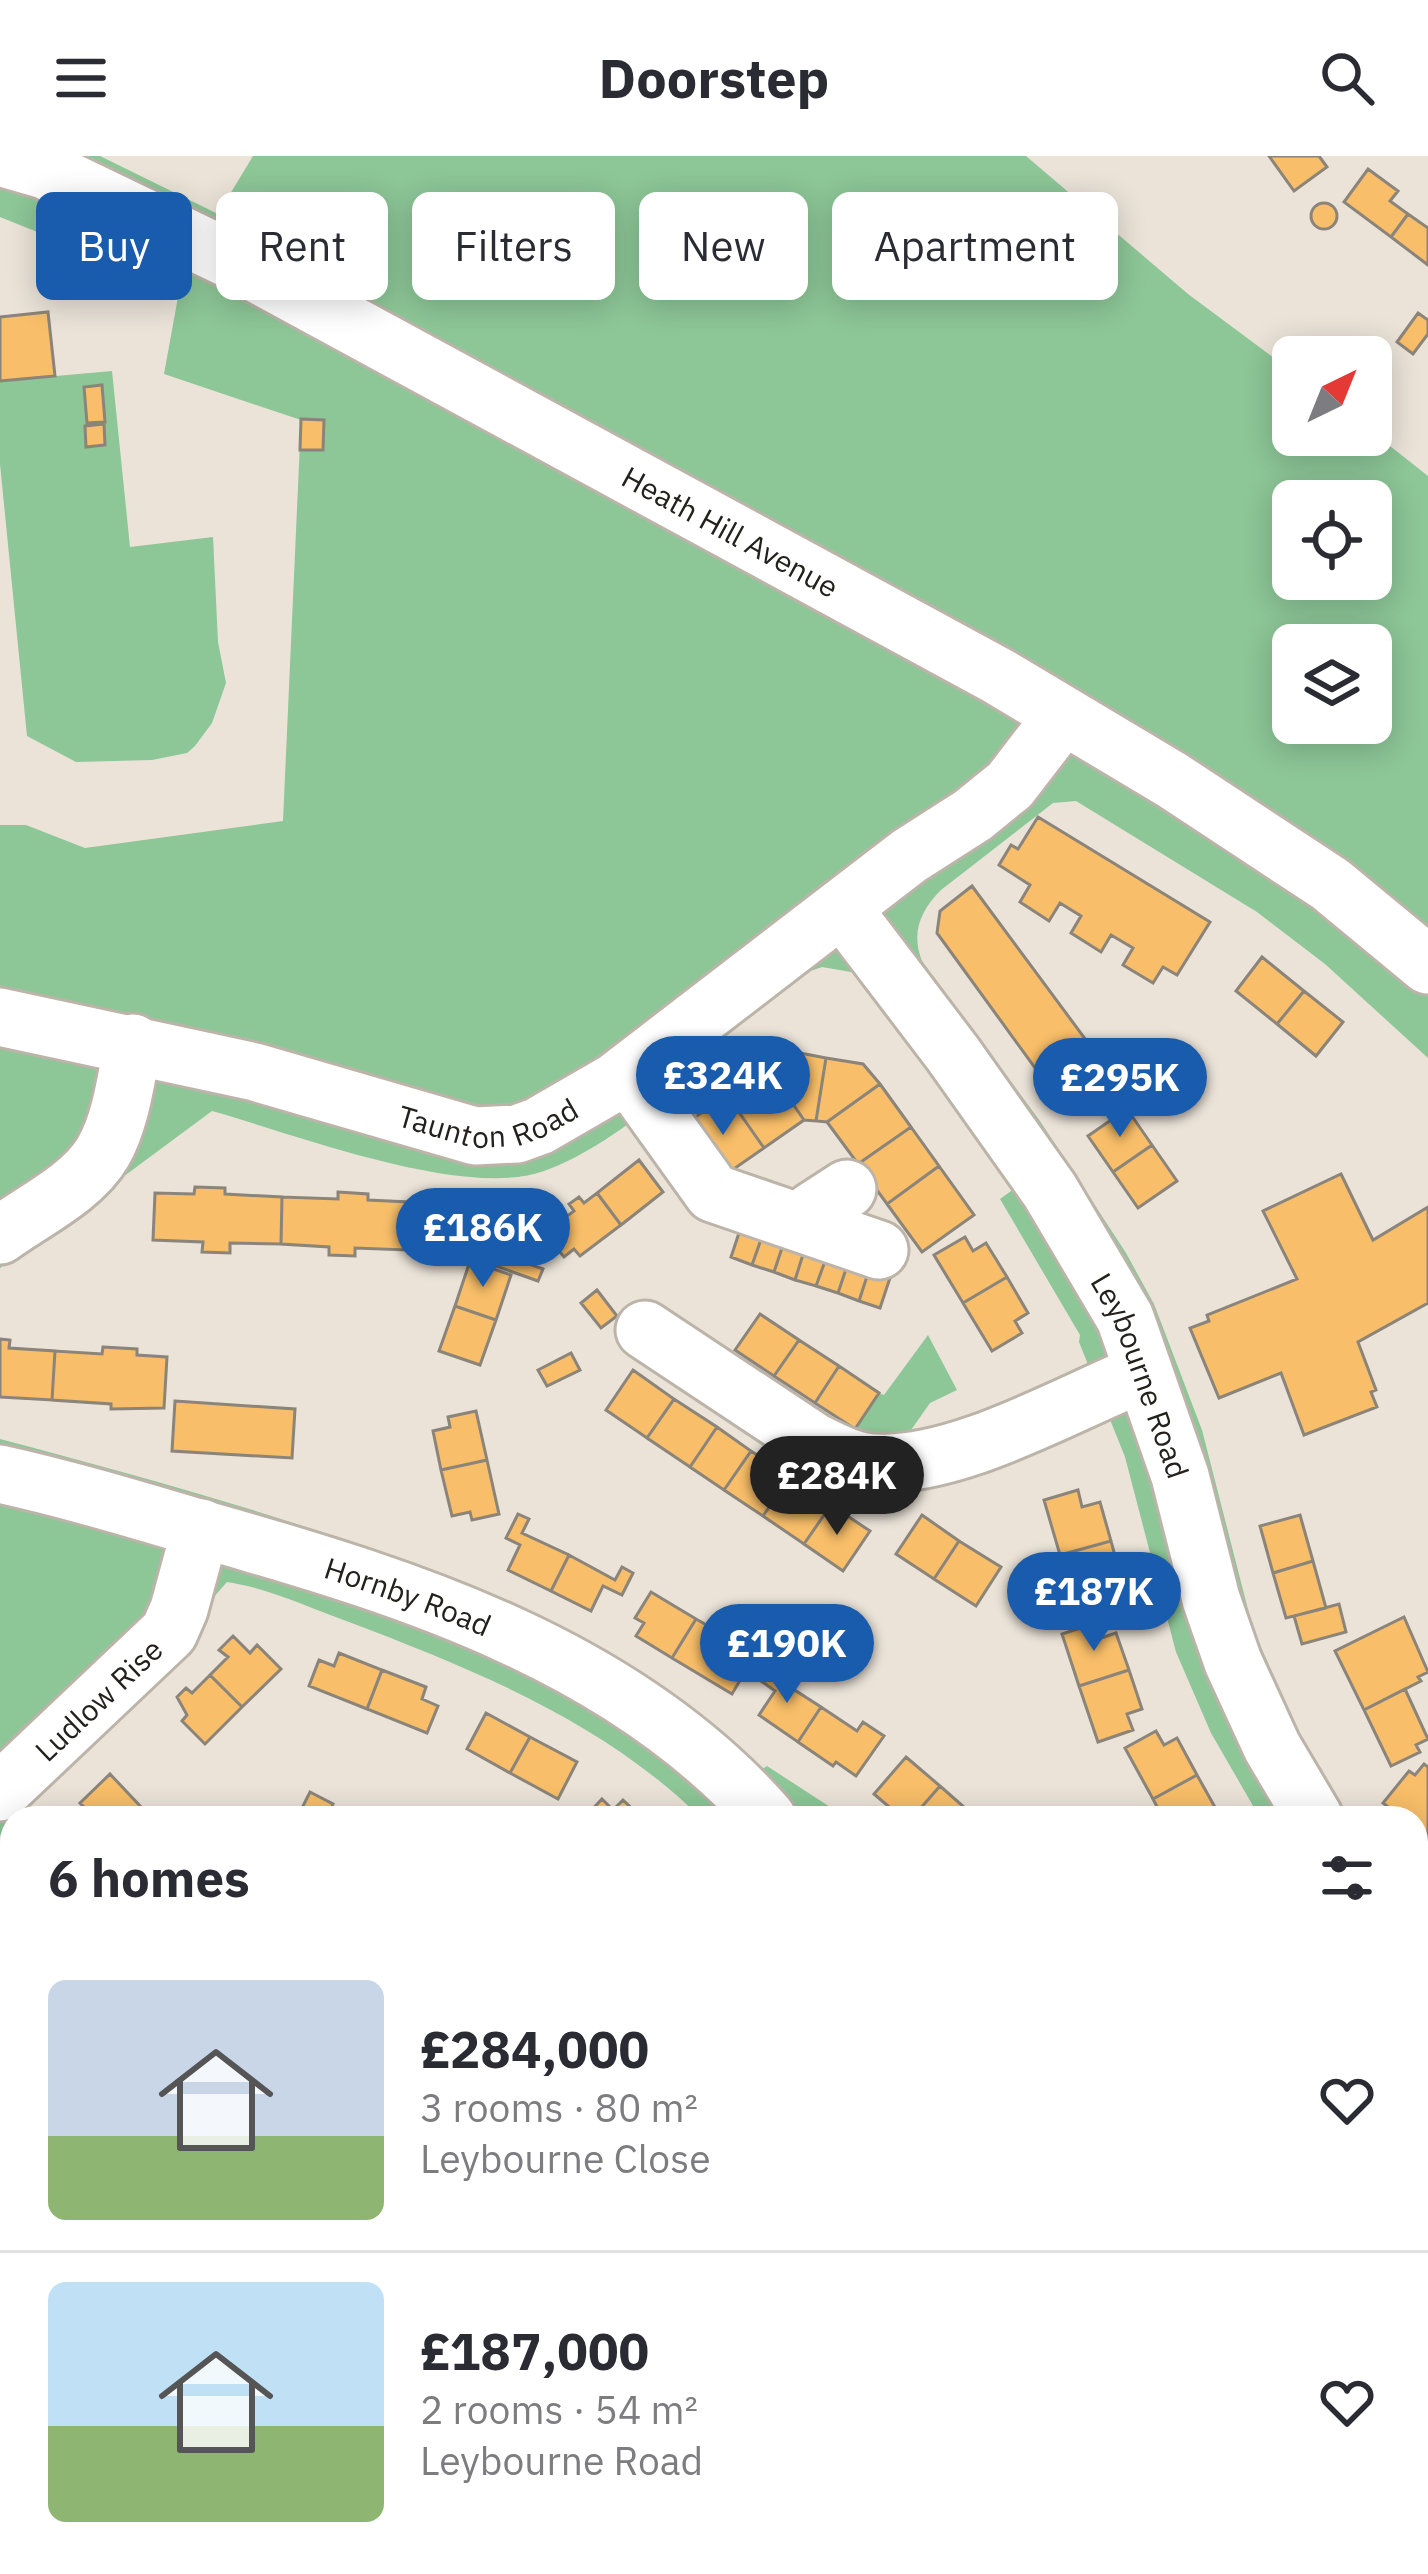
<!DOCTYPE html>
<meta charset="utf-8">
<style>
body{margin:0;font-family:"IBM Plex Sans",sans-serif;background:#f7f7f7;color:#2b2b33;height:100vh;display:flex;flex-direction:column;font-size:45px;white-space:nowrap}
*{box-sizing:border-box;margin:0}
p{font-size:39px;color:#7c7c81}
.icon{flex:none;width:66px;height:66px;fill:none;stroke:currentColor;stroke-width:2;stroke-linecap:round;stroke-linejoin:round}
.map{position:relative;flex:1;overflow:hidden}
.panel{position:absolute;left:0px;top:1650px;width:1428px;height:768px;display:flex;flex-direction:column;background:#fff;border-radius:36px 36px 0 0;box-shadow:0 6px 30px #0003}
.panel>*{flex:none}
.guide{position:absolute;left:36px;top:36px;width:1356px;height:108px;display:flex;gap:24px}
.needle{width:78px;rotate:43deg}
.buttons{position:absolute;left:1272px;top:180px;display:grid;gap:24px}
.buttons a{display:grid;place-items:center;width:120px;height:120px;border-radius:18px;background:#fff;box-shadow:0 6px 30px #0003;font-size:60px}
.price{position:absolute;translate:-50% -102px;padding:0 27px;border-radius:42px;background:#195bac;color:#fff;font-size:39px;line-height:78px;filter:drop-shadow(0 3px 6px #0008)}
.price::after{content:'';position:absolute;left:50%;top:72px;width:36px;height:27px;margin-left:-18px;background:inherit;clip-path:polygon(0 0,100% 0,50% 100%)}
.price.current{background:#222;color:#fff}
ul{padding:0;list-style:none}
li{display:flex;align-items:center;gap:36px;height:300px;padding:0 48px}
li+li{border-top:3px solid #e1e1e2}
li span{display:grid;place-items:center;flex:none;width:336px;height:240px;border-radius:18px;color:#555}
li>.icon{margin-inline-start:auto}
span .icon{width:144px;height:144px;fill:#fffc;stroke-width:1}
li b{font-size:51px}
h2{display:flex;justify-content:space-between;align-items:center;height:144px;padding:0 48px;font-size:51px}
.tag{padding:0 42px;border-radius:18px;background:#fff;box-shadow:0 6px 30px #0003;font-size:42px;line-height:108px}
.tag.current{background:#195bac;color:#fff}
header{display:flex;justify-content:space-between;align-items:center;height:156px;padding:0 48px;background:#fff;font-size:54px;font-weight:700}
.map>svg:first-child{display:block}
</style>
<header><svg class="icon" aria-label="menu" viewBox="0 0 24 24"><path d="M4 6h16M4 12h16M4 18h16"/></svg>Doorstep<svg class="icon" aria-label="search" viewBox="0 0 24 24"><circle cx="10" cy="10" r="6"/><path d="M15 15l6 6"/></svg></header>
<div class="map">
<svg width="1428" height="2418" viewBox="0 0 1428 2418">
<rect width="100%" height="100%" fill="#ebe3d8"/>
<!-- green -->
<path fill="#8dc697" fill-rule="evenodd" d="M0,0H100L218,58L253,0H1026L1188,138L1293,216V279H1371V275L1428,320V902L1325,808L1257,756L1076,645L1053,647L941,734C920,755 911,777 922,805L1040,965L1126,1097L1154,1148L1202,1274L1253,1473L1302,1585L1350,1662H1261L1256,1655L1211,1577L1176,1496L1125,1301L1079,1186L1080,1179L1000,1043L1025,1025L857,817L822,811L790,822L650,926L662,944C625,970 587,1000 544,1015C466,1044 294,978 212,955L0,1112V669H26L85,692L283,665L301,264L164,218L178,141L92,98L0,61ZM1293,345H1371V423H1293ZM1293,489H1371V567H1293Z
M112,215L130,391L213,381L218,486L226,527L212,567L195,590L187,597L152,604L76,606L27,580L0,308V225Z
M928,1179L957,1234L930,1247L904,1284L857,1277L855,1273L879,1237L884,1239Z
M0,1283C165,1327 329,1371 486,1439C545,1464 604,1490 657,1526C694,1551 728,1584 761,1614L767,1610L847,1662H701C604,1566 475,1514 349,1466C310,1452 268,1432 227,1426L54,1621L13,1661L0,1680Z
M0,1718L12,1736V1902L0,1910Z"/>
<!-- building -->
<path fill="#f8be69" stroke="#8b847a" stroke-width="3" d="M1269,0H1319L1327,11L1294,35Z
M1368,13L1398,35L1390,45L1408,58L1391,81L1344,46Z
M1311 60a13 13 0 1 1 26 0a13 13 0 1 1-26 0Z
M1408,58L1428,72V109L1391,81Z
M48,156L55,220L0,225V161Z
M1418,157L1428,164V178L1413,198L1397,186Z
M102,229L105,266L87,267L84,231Z
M301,263L324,264L323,294H300Z
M104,268L105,289L86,291L85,270Z
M1038,661L1210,766L1177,819L1163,811L1153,827L1123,809L1133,792L1111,779L1101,796L1071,777L1081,760L1060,747L1049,765L1020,746L1030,729L999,709L1011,689L1018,693Z
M972,730L1100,903L1054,938L937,777L940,755Z
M1262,801L1304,835L1277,868L1236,835Z
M1304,835L1343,866L1316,900L1277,868Z
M795,896L826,902L816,965L804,964L767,910L785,897Z
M826,902L863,908L880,928L827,966L816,965Z
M767,910L804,964L764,992L727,939Z
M880,928L911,971L858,1008L827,966Z
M727,939L764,992L718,1024L681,971Z
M1127,953L1152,989L1113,1016L1088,980Z
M911,971L939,1010L887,1048L858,1008Z
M1152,989L1177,1025L1138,1052L1113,1016Z
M639,1004L663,1036L621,1069L597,1037Z
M939,1010L974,1059L922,1096L887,1048Z
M1341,1018L1373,1084L1428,1051V1147L1358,1186L1376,1234L1371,1236L1377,1251L1304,1279L1281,1217L1219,1242L1190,1172L1209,1165L1207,1159L1297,1123L1263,1055Z
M195,1031L225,1032V1038L282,1041L281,1088L230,1087V1097L202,1096L203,1086L153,1084L155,1037L194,1038Z
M338,1036L368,1038V1044L409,1046L407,1094L355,1092V1100L329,1099V1091L281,1088L282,1041L338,1043Z
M597,1037L621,1069L580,1100L574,1093L564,1101L550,1084L560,1076L555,1069L574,1055L569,1048L579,1041L584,1047Z
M742,1068L764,1075L752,1109L731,1101Z
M519,1071L539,1097L526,1107L543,1113L538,1125L496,1110L502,1086Z
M764,1075L785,1083L774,1116L752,1109Z
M965,1081L973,1095L986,1087L1007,1121L963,1147L934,1099Z
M785,1083L806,1089L795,1124L774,1116Z
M806,1089L828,1097L816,1130L795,1124Z
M828,1097L849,1104L838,1137L816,1130Z
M849,1104L870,1111L859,1145L838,1137Z
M470,1105L511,1119L496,1164L455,1150Z
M870,1111L891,1119L880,1152L859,1145Z
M1007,1121L1028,1157L1015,1165L1022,1177L992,1195L963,1147Z
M597,1134L617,1160L601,1172L581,1147Z
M455,1150L496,1164L480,1209L439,1195Z
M760,1158L799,1184L774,1220L735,1194Z
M0,1183L10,1184L9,1192L55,1195L52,1244L0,1241Z
M799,1184L839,1210L815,1247L774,1220Z
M103,1191L137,1193V1199L167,1201L164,1252L111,1253V1248L52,1244L55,1195L102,1198Z
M571,1197L580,1214L547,1230L538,1214Z
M839,1210L879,1237L855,1273L815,1247Z
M633,1214L674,1243L647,1282L606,1254Z
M674,1243L717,1271L690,1311L647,1282Z
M175,1245L295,1253L292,1302L172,1295Z
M476,1255L487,1304L441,1314L433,1275L450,1271L448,1261Z
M717,1271L751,1295L724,1334L690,1311Z
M751,1295L790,1321L763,1360L724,1334Z
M487,1304L499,1358L472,1364L470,1356L452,1360L441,1314Z
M790,1321L831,1349L804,1388L763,1360Z
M1078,1334L1082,1351L1100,1346L1111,1385L1060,1399L1044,1344Z
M831,1349L870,1375L843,1415L804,1388Z
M518,1358L529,1363L522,1377L569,1399L551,1435L508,1414L520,1389L506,1382Z
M922,1359L959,1385L934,1423L896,1398Z
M1300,1359L1313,1405L1273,1417L1260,1370Z
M959,1385L1001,1411L976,1450L934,1423Z
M1111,1385L1121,1422L1104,1427L1109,1444L1075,1453L1060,1399Z
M569,1399L615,1424L622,1411L633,1417L622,1439L603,1430L591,1455L551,1435Z
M1313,1405L1326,1452L1286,1462L1273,1417Z
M651,1436L696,1463L672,1502L636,1480L644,1467L635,1462Z
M1339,1448L1346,1476L1302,1488L1294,1460Z
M1404,1461L1428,1516L1418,1521L1421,1525L1364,1554L1335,1495Z
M696,1463L731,1483L737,1472L762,1487L732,1538L672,1502Z
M1096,1467L1101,1482L1116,1477L1129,1514L1079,1530L1062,1478Z
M233,1480L250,1497L257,1489L281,1513L242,1551L210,1519L228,1501L219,1494Z
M339,1497L382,1514L367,1553L309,1530L319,1504L334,1510Z
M775,1504L784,1510L776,1522L821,1551L798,1586L759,1559L775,1535L761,1525Z
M382,1514L426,1531L422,1543L438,1550L427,1577L367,1553Z
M1129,1514L1142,1553L1127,1558L1133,1574L1098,1586L1079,1530Z
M210,1519L242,1551L205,1588L182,1565L187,1559L177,1541L186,1532L192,1537Z
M1405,1533L1428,1583L1416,1589L1420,1596L1391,1610L1364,1554Z
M821,1551L857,1575L863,1566L884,1580L856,1620L836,1606L833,1610L798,1586Z
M486,1557L530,1581L510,1617L467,1593Z
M1156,1575L1164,1589L1177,1582L1197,1619L1153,1643L1125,1592Z
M530,1581L577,1606L558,1643L510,1617Z
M906,1601L940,1630L912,1662H902L874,1638Z
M1424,1608L1428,1611V1683L1416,1674V1662H1402L1383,1647L1409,1615L1415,1619Z
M110,1618L142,1652L132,1662H94L80,1647Z
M1197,1619L1216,1653L1203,1662H1163L1153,1643Z
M940,1630L973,1659L971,1662H912Z
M310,1636L333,1648L327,1662H297Z
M602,1643L613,1654L623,1644L642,1662H584Z
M1416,1941L1428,1944V1982L1416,2033Z
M1416,2235L1428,2238V2306L1416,2354Z
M723,2406H758L771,2409L769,2418H721Z
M1227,2406H1252L1251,2415L1235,2413L1240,2418H1192L1193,2409L1225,2415Z"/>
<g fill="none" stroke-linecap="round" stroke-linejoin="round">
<defs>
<g id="minor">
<path id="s1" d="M0,1L45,14L232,104L998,520L1172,624L1330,728L1428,809"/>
<path id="s2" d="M842,752L953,898L1050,1035L1125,1162L1180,1320L1211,1443L1233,1506L1272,1591L1314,1662"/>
<path id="s3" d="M0,861L255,916L475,980L517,978L539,970L615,926L909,700L973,659L1010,629L1063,560"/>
<path d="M627,917L713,1037L879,1094"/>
<path d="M807,1069L813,1055L847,1033"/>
<path d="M0,1079C33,1055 82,1032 103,996C121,965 126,923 133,887"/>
<path d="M645,1174L814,1286C834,1296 853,1306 876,1307C959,1311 1066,1248 1143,1217"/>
<path id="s4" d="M0,1318C72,1334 141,1355 212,1376C413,1433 625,1501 767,1662"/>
<path id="s5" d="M0,1636L169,1476L179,1453L201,1372"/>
<path d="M1416,1765L1428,1774"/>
<path d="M0,1771L12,1774"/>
<path d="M628,2406L631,2418"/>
<path d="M1090,2406L1095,2418"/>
</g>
</defs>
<!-- minor casing -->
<use href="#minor" stroke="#bcb4a9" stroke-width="63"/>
<!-- minor -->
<use href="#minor" stroke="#fff" stroke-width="57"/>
</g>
<g text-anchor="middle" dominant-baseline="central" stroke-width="10" stroke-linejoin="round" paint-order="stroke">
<!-- street labels -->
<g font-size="30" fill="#24211d" stroke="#fff">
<text stroke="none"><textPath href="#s1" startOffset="822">Heath Hill Avenue</textPath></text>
<text stroke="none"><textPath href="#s3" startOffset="504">Taunton Road</textPath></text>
<text stroke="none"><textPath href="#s2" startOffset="558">Leybourne Road</textPath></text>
<text stroke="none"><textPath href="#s4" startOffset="426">Hornby Road</textPath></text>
<text stroke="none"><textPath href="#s5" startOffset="135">Ludlow Rise</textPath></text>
</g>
</g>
</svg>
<div class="buttons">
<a><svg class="needle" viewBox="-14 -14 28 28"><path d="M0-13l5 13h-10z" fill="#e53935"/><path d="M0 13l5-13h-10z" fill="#7c7c81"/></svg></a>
<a><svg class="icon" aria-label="locate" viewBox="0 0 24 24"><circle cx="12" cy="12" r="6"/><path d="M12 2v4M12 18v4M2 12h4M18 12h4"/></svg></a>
<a><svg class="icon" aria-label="layers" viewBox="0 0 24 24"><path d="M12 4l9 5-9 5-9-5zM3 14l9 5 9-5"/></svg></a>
</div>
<b class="price" style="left:723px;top:982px">£324K</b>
<b class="price" style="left:1120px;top:984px">£295K</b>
<b class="price" style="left:483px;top:1134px">£186K</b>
<b class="price current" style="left:837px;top:1382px">£284K</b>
<b class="price" style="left:1094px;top:1498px">£187K</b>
<b class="price" style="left:787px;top:1550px">£190K</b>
<div class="guide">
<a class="tag current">Buy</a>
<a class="tag">Rent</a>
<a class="tag">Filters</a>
<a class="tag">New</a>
<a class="tag">Apartment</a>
</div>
<section class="panel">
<h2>6 homes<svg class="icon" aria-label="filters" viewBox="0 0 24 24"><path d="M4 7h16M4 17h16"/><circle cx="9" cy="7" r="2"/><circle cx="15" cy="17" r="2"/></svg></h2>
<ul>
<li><span style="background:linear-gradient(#c9d6e8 65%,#8fb573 0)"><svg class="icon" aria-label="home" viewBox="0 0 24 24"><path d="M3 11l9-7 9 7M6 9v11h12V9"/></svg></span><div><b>£284,000</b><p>3 rooms · 80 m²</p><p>Leybourne Close</p></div><svg class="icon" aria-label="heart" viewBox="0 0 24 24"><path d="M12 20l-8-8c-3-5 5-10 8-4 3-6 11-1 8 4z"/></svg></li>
<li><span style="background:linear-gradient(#bfe0f5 60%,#8fb573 0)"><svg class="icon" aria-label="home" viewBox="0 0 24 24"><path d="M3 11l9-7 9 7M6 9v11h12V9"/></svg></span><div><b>£187,000</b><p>2 rooms · 54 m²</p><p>Leybourne Road</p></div><svg class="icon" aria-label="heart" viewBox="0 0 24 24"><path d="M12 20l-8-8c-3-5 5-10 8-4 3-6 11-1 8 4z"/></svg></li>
</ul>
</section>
</div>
